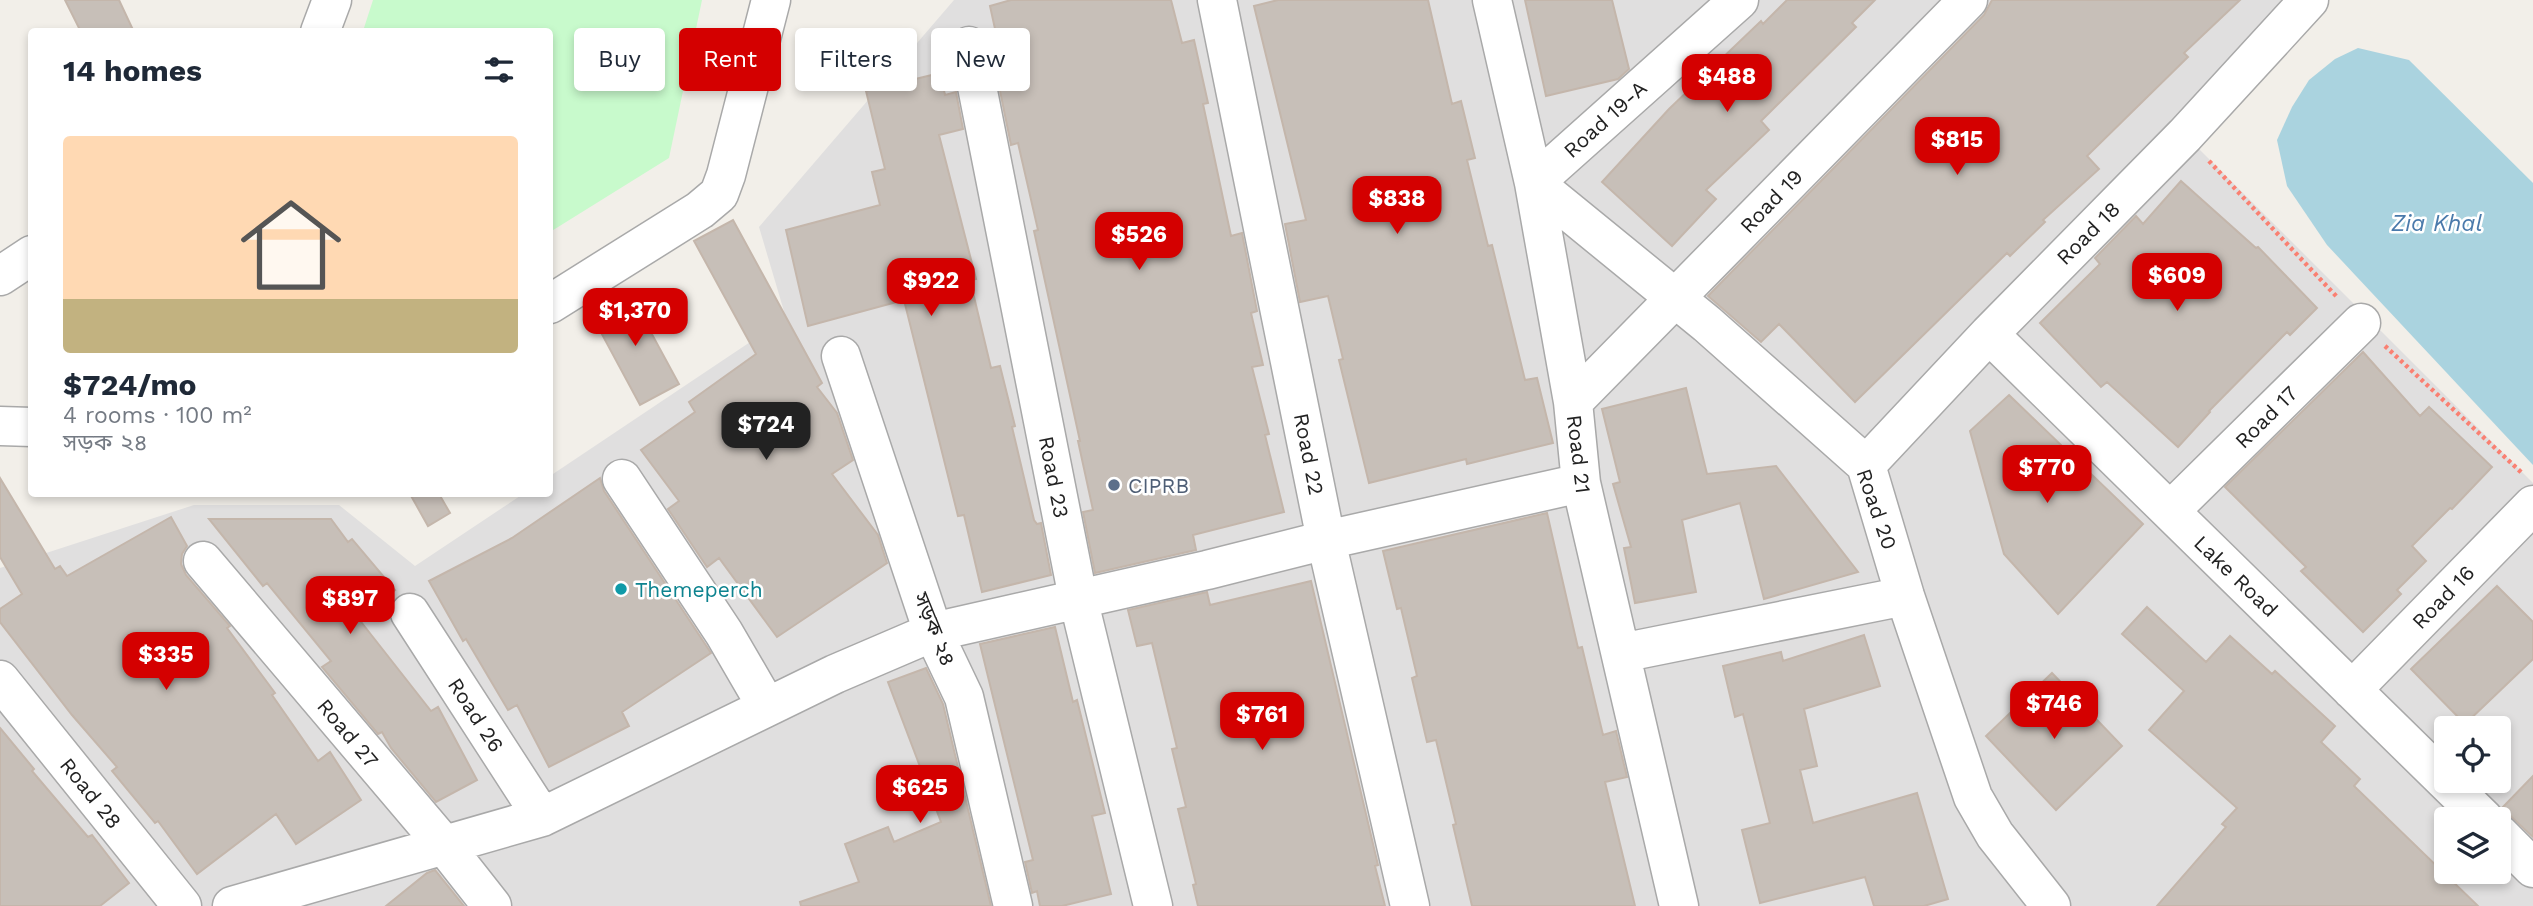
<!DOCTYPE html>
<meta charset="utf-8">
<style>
body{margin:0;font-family:"Work Sans","Noto Sans Bengali",sans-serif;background:#f6f6f7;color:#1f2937;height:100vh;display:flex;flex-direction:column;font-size:26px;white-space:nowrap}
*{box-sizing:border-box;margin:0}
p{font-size:23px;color:#747a83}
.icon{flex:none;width:38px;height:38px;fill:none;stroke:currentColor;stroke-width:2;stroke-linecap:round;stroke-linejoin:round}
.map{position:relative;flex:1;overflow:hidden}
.drawer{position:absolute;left:28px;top:28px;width:525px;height:469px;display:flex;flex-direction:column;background:#fff;border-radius:7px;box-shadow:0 4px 10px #0003}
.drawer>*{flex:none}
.top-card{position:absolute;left:574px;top:28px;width:665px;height:63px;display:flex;gap:14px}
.buttons{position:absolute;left:2434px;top:716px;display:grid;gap:14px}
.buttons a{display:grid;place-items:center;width:77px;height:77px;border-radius:7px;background:#fff;box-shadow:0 4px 10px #0003;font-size:35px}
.price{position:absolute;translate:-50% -60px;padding:0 16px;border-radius:14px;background:#d40000;color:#fff;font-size:23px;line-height:46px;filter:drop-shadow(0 2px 4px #0008)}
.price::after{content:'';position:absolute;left:50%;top:42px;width:21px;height:16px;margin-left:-10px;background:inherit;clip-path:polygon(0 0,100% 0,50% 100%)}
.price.current{background:#222;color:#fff}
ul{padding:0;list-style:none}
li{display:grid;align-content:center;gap:14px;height:371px;padding:0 35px}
li span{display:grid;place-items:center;height:217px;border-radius:7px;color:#555}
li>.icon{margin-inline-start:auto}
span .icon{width:126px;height:126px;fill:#fffc;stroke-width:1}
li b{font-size:30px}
h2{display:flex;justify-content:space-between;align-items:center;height:84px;padding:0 35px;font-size:30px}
.chip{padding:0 24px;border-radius:7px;background:#fff;box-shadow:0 4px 10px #0003;font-size:24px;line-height:63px}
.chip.current{background:#d40000;color:#fff}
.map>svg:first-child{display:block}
</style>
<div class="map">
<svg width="2533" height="906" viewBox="0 0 2533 906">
<rect width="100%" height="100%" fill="#f2efe9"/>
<!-- residential -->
<path fill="#e0dfdf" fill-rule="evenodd" d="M954,0H2309L2185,135L2533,483V906H0V568L194,505H339L415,566L523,494H550V476L786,318L759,227ZM2446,728H2499V780H2446ZM2446,819H2499V872H2446Z"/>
<!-- park -->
<path fill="#c8facc" d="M373,0H702L669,158L550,232V32L363,31Z"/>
<!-- water -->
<path fill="#aad3df" d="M2358,48L2409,60L2533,183V465L2327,245L2287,186L2277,140L2292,107L2309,80L2335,59Z"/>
<!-- building -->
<path fill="#c7bfb8" stroke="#c4b6ab" stroke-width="2" d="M65,0H119L134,32H81Z
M1011,0H1171L1182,43L1194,40L1208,103L1203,104L1231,236L1242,233L1257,311L1251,313L1263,365L1252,367L1269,434L1265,435L1284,512L1193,535L1196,550L1095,573L1083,512L1093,510L1078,441H1080L1034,231L1038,230L1018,143L1011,145L998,81L1006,79L990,6Z
M1278,0H1428L1452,104L1461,101L1475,158L1467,160L1488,246L1492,245L1525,380L1537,378L1553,443L1467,464L1466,459L1369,483L1339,360L1343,359L1328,296L1300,302L1285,224L1306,220L1254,6Z
M1525,0H1612L1629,69L1618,79L1546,96Z
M1787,0H1875L1852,23L1856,27L1761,121L1769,130L1706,190L1716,199L1672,246L1602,182L1669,109L1761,21L1763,24Z
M1992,0H2240L2184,53L2188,57L2087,156L2099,169L2043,220L2045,222L2010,256L2007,253L1855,402L1779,324L1761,342L1708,296L1984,15Z
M940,73L945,95L956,92L963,129L939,135L976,279L970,280L991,368L1000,366L1015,426L1012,427L1034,520L1037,524L1041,523L1051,575L982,592L964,515L958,516L904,300L808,326L786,230L880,205L872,172L885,169L866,91Z
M2181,181L2256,248L2258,247L2317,308L2290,335L2287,332L2209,411L2210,412L2178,447L2107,382L2101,387L2040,323L2100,264L2095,258L2136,216L2143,224Z
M733,220L822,383L817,387L837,413L853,460L832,474L878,535L887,563L777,637L719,558L707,567L668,509L679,501L641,450L695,412L689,402L756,354L694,241Z
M629,292L679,384L640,405L590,312Z
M2363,352L2420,416L2429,407L2492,467L2452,509L2450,508L2412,546L2426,561L2397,590L2401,594L2363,632L2301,571L2306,567L2225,487Z
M1686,388L1707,474L1776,466L1858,572L1764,599L1740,503L1682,520L1696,592L1635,603L1624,548L1631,547L1613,484L1620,482L1602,409Z
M2009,395L2143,524L2058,614L2004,554L1970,431Z
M0,478L55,569L60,566L67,576L171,517L187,546L182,554L181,564L186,575L230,626L227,628L275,693L272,695L318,761L330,752L361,800L296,844L276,814L197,874L158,821L155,823L112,771L117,767L72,715L0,622V609L22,594L0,557Z
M600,478L604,491L711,653L622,712L629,726L549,767L517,705L508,710L466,639L463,641L429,581L512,538Z
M410,494H439L450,513L428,526Z
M1547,513L1578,648L1582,647L1603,735L1616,731L1627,777L1605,782L1635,906H1472L1453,825L1456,824L1436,740L1427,742L1412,678L1417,676L1401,608L1397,609L1383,551Z
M209,519H331L348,542L352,539L395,590L358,618L431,711L438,707L477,780L436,802L391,748L382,732L378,734L322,667L331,661L267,583L263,586Z
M1311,581L1378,865L1375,866L1385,906H1198L1193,885L1196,884L1178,809L1186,807L1172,749L1177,748L1152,643L1137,646L1128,610L1207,592L1210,605Z
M2497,586L2533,622V659L2465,724L2411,669Z
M2147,607L2206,662L2230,636L2272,674L2275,671L2335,726L2321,742L2360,779L2354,786L2478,906H2157L2226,827L2222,824L2237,808L2149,730L2184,691L2122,634Z
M1055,627L1073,702L1077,700L1105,813L1092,816L1111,894L1062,906H1040L1037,891L1032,893L1025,862L1033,860L980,644Z
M1864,635L1880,686L1804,709L1817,766L1800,770L1813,823L1917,793L1948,899L1924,906H1874L1865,877L1760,903L1742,830L1770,823L1743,714L1735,717L1723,666L1781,652L1783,661Z
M926,668L943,704L991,906H801L800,902L859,882L845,844L888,827L894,842L941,822L888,682Z
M2052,673L2122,746L2056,810L1986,736Z
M0,728L34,769L32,771L88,837L92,835L129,883L100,906H0Z
M2533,776V837L2502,808Z
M435,870L464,906H386L427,873Z"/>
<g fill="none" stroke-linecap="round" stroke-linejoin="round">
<defs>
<path id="minor" d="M1217,0L1326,540L1410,906
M1492,0L1534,183L1573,402L1581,483L1679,906
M1739,0L1534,183L1707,324L1866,465L1905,596L1973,797L1995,835L2051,906
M320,32L332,0
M969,46L1078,598L1153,906
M0,276L32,255
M550,304L700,210L719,194L726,175L771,0
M1989,334L2484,819
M841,356L933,632L964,697L1013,906
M1573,402L1968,0
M0,426L32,427
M1866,465L1989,334L2185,135L2309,0
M622,479L724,633L767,707
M2170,511L2361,323
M203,561L444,845L492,906
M410,613L542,817
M1621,653L1905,596
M0,680L182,906
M2352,690L2533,505
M2499,834L2533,868
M232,906L542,817L835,674L933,632L1207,570L1326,540L1581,483"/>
</defs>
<!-- minor casing -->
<use href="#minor" stroke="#a9a9a9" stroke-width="41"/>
<!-- path -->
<path stroke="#fa8072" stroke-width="4.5" stroke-dasharray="3.5 3.5" stroke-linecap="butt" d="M2209,161L2337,297
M2385,346L2522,473"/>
<!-- minor -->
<use href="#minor" stroke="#fff" stroke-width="38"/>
</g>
<!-- markers -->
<circle fill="#5c6f8a" stroke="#fff" stroke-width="2.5" cx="1114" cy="485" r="7"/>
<circle fill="#0f9aa8" stroke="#fff" stroke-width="2.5" cx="621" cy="589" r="7"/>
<g text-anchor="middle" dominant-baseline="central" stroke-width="5" stroke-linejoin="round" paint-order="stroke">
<!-- street labels -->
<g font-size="21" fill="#222" stroke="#fff">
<text transform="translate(1605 119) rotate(-42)">Road 19-A</text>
<text transform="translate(1771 201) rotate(-46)">Road 19</text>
<text transform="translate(2088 233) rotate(-45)">Road 18</text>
<text transform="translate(2266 417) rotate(-45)">Road 17</text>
<text transform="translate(1309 454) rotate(79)">Road 22</text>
<text transform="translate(1579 454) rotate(83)">Road 21</text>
<text transform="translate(1054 477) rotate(79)">Road 23</text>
<text transform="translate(1877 509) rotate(71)">Road 20</text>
<text transform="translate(2236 576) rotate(44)">Lake Road</text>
<text transform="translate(2443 597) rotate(-46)">Road 16</text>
<text transform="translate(935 629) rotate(68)">সড়ক ২৪</text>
<text transform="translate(476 715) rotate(57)">Road 26</text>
<text transform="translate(348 733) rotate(50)">Road 27</text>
<text transform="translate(91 793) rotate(51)">Road 28</text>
</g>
<!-- service labels -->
<g font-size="21" fill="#4e5e75" stroke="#fff" text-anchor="start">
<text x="1128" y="485">CIPRB</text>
</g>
<!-- culture labels -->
<g font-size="21" fill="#0d838f" stroke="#fff" text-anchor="start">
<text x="635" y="589">Themeperch</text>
</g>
<!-- water labels -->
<g font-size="23" font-style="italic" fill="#4a7aab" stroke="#fff">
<text x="2437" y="223">Zia Khal</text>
</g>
</g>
</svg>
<div class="buttons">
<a><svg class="icon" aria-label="locate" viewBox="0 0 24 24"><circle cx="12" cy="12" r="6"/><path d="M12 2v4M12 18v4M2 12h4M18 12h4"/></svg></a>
<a><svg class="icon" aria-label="layers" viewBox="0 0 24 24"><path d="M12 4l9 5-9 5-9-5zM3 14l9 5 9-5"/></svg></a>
</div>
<b class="price" style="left:1727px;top:114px">$488</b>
<b class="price" style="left:1957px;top:177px">$815</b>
<b class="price" style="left:1397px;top:236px">$838</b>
<b class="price" style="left:1139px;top:272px">$526</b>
<b class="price" style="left:2177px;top:313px">$609</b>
<b class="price" style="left:931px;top:318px">$922</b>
<b class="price" style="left:635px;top:348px">$1,370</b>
<b class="price current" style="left:766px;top:462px">$724</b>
<b class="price" style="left:2047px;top:505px">$770</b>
<b class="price" style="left:350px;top:636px">$897</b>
<b class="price" style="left:166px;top:692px">$335</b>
<b class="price" style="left:2054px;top:741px">$746</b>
<b class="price" style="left:1262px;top:752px">$761</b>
<b class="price" style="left:920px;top:825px">$625</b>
<div class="top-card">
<a class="chip">Buy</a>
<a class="chip current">Rent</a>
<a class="chip">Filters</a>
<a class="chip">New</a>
</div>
<section class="drawer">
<h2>14 homes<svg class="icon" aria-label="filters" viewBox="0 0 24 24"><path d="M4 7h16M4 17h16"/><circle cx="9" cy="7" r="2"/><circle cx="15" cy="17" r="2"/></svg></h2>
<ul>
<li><span style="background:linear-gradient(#ffd9b3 75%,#c2b280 0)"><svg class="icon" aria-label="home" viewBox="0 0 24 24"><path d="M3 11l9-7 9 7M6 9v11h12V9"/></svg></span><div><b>$724/mo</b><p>4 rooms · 100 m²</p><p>সড়ক ২৪</p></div></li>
</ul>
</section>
</div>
